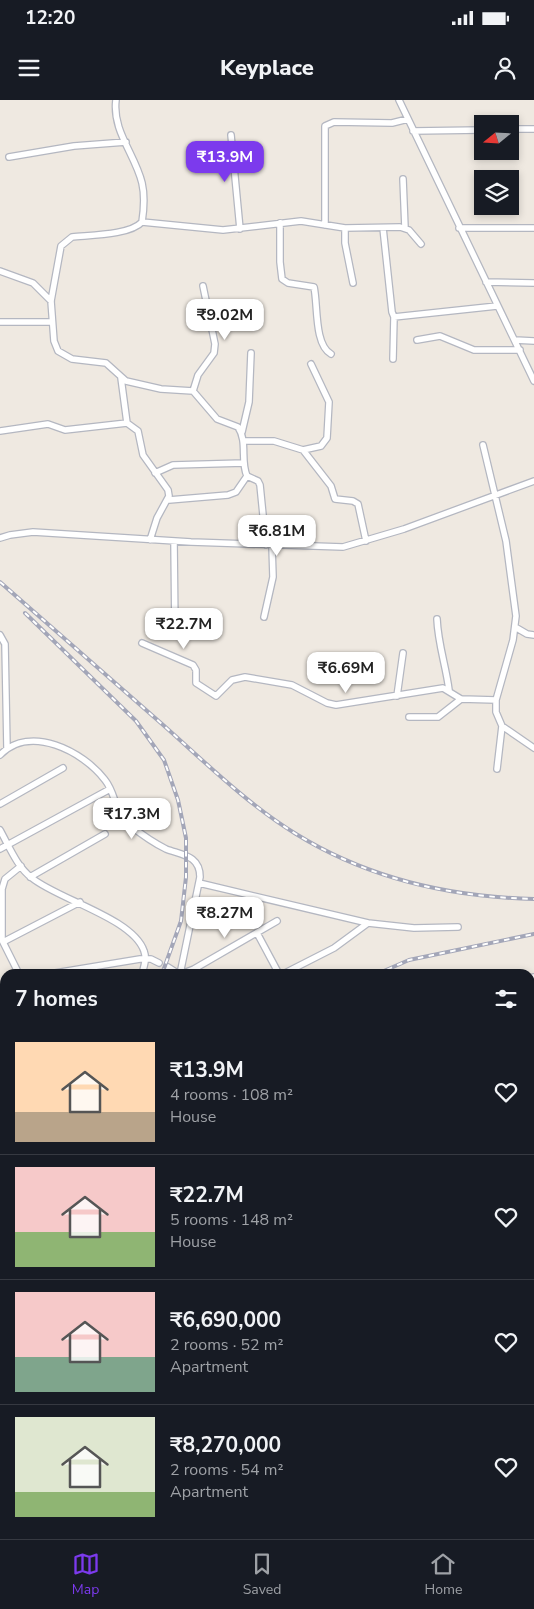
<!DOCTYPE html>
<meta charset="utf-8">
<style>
body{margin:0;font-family:"Nunito Sans",sans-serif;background:#20242c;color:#f1f3f6;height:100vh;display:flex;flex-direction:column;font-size:19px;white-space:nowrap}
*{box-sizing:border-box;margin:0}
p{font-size:16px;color:#9ea1a6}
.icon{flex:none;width:28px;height:28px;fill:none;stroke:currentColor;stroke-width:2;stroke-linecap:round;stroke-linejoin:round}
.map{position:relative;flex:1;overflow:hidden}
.sheet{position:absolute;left:0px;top:869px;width:535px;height:571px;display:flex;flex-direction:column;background:#171b24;border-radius:15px 15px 0 0;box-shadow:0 2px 8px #0003}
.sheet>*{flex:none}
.needle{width:32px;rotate:252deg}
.tools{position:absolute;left:474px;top:15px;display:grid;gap:10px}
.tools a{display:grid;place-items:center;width:45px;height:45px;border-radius:0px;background:#171b24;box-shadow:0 2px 8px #0003;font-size:25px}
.price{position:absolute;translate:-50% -42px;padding:0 11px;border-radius:10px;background:#fff;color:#222;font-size:16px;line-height:32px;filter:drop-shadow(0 1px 2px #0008)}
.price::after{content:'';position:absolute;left:50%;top:30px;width:15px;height:11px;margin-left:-8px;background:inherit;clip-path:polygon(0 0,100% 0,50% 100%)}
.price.on{background:#7c3aed;color:#fff}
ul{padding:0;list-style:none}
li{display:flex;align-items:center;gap:15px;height:125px;padding:0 15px}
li+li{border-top:1px solid #363941}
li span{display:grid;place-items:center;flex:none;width:140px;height:100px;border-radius:0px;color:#555}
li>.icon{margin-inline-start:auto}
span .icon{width:60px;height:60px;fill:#fffc;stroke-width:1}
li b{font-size:21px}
h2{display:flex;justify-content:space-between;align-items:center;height:60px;padding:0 15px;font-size:21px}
.status{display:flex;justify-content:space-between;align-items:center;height:35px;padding:0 25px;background:#171b24;direction:ltr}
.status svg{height:14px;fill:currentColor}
header{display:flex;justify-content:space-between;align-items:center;height:65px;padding:0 15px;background:#171b24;font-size:22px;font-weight:800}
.menu{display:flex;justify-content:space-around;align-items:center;height:70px;border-top:1px solid #363941;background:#171b24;font-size:14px;color:#9ea1a6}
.menu a{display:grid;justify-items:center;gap:2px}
.menu .on{color:#7c3aed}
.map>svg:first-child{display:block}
</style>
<div class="status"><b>12:20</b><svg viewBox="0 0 49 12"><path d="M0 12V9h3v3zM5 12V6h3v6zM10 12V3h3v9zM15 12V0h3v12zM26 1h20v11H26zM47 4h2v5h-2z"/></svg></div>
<header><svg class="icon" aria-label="menu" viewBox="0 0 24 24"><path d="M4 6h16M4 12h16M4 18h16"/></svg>Keyplace<svg class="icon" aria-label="person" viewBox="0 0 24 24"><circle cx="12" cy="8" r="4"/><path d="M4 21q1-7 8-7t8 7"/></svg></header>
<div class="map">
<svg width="534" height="1439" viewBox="0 0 534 1439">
<rect width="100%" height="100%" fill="#efe9e1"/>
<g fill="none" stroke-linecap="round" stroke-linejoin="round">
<defs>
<path id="minor" d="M116,0C112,31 135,54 142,83C145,96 144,109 142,122C130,135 91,135 72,137L61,146L51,201L54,241L58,251L72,259L106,263L126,281L161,289L193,291L217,319L238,327C248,342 240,360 247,376L258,381L260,385L266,445
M399,0L534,281
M510,29H534
M413,31L482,30
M231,35L240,129
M9,57L74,46L126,42
M403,79L405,128
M142,122L223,130L301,121L345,128L400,127L409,130L421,144
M280,123V162L282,179L288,183L314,187C318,204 314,245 331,254
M325,125V26L334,22L392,23L408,19
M345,128V143L353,183
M383,128L392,212L394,217L497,206
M459,128H534
M0,171L33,183L51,201
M486,182L534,183
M0,222H52
M417,240L440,236L474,250H520
M515,240L534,241
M393,259L394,217
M121,278L127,323L138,331L143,355L168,390L169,396L157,418L150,440
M193,291L198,275L214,253L215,244L203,186
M0,331L48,324L65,330L127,323
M242,332L249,302L251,253
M244,341H274L303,350L331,386L335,399L353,401L358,404L366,441
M483,345L506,441L516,516L513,540L496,600V612L502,626L534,648
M303,350L321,346L327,338L329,302L311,264
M155,373L173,365L244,363
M169,400L228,395L236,392L247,376
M0,438L10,435L33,432L191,442L343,447L404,429L534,381
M174,441L175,532
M264,517L273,477L272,446
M437,519C438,544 446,566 449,590
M515,527L527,534L534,535
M0,535L5,544L7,648
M142,543L193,565L196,570V583L216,596L232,580L245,577L292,585L327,603L336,605L443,588L461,599L496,600
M397,596L403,553
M409,617H438L461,599
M0,655C30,624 83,651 105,680C117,695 113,712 131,726C141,734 154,743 166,749C181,755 200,755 200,777L180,874
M497,669L502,626
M0,704L63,668
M0,730C9,746 17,767 32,778C57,799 133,818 144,851C147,859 144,866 142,874
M0,749L110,689
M30,777L105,734
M199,783L368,823
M257,833L279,874
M3,842L80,802
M168,867L179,874
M19,874L2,840V789L5,779L21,766
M49,874L140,859H151L159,863
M181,874L194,869L277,821
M283,874L334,848L368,823L414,828L458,827
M530,878L534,877
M0,896L5,894
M0,979L5,989
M0,1003L5,1001
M0,1029L5,1027
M0,1075L5,1071
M0,1145L5,1143
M530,1207H534
M530,1303H534
M530,1328L534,1327
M113,1435L114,1439
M208,1435L209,1439
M296,1435V1439
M479,1435V1439
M124,1439L141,1436"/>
<path id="major" d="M530,1026L534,1024
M0,1292L5,1290"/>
</defs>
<!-- minor casing -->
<use href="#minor" stroke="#b4b7c1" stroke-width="8"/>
<!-- major casing -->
<use href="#major" stroke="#c9c9c9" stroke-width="10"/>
<!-- minor -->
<use href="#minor" stroke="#fff" stroke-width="5.5"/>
<!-- major -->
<use href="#major" stroke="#f2d163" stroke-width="8"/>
<defs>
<path id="rail" d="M0,482C54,529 108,577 162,624C205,662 247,704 296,734C369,779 449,797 534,799
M25,513L136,621L164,660L178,700L186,738V777L181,821L162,874
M377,874L409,860L534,834
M0,1057L5,1053"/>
</defs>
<!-- rail casing -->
<use href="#rail" stroke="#a3a6b8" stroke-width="4"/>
<!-- rail -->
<use href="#rail" stroke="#fff" stroke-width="2" stroke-dasharray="5.5" stroke-linecap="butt"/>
</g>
</svg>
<div class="tools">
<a><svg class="needle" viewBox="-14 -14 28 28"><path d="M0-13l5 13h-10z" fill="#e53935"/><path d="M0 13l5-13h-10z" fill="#9ea1a6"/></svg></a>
<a><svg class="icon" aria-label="layers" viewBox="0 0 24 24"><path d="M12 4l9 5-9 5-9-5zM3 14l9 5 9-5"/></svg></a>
</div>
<b class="price on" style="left:225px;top:83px">₹13.9M</b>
<b class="price" style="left:225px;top:241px">₹9.02M</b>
<b class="price" style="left:277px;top:457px">₹6.81M</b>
<b class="price" style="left:184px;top:550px">₹22.7M</b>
<b class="price" style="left:346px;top:594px">₹6.69M</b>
<b class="price" style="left:132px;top:740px">₹17.3M</b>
<b class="price" style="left:225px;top:839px">₹8.27M</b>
<section class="sheet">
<h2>7 homes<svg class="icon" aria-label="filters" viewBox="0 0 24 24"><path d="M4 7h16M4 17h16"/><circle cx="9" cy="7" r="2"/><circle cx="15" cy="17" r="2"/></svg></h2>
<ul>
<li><span style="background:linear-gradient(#ffd9b3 70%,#b9a48a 0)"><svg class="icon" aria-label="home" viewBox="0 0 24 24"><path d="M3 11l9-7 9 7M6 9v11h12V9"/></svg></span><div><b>₹13.9M</b><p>4 rooms · 108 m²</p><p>House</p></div><svg class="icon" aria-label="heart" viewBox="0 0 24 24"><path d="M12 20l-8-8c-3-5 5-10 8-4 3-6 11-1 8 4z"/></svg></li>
<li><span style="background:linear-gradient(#f6c9c9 65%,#8fb573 0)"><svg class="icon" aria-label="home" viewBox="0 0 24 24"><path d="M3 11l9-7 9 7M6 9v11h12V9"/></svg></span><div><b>₹22.7M</b><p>5 rooms · 148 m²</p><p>House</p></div><svg class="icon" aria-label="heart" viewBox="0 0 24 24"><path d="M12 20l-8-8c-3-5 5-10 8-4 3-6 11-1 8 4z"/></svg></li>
<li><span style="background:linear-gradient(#f6c9c9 65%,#7fa58c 0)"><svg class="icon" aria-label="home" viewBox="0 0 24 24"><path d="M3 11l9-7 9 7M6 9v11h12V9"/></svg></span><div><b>₹6,690,000</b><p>2 rooms · 52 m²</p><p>Apartment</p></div><svg class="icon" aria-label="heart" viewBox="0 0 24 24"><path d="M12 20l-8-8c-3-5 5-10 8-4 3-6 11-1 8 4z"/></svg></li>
<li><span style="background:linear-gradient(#dfe7d0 75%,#8fb573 0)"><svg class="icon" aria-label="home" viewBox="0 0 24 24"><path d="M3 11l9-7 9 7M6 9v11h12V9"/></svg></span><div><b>₹8,270,000</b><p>2 rooms · 54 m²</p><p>Apartment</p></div><svg class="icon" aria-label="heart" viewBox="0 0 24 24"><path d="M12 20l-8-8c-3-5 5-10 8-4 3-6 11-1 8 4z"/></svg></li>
</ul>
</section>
</div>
<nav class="menu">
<a class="on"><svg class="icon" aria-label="map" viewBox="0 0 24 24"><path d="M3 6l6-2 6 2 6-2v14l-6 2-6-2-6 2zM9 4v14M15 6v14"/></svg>Map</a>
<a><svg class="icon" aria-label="saved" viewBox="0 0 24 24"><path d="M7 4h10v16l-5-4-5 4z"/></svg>Saved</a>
<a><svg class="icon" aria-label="home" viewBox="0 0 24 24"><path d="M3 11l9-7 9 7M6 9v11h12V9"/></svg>Home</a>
</nav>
